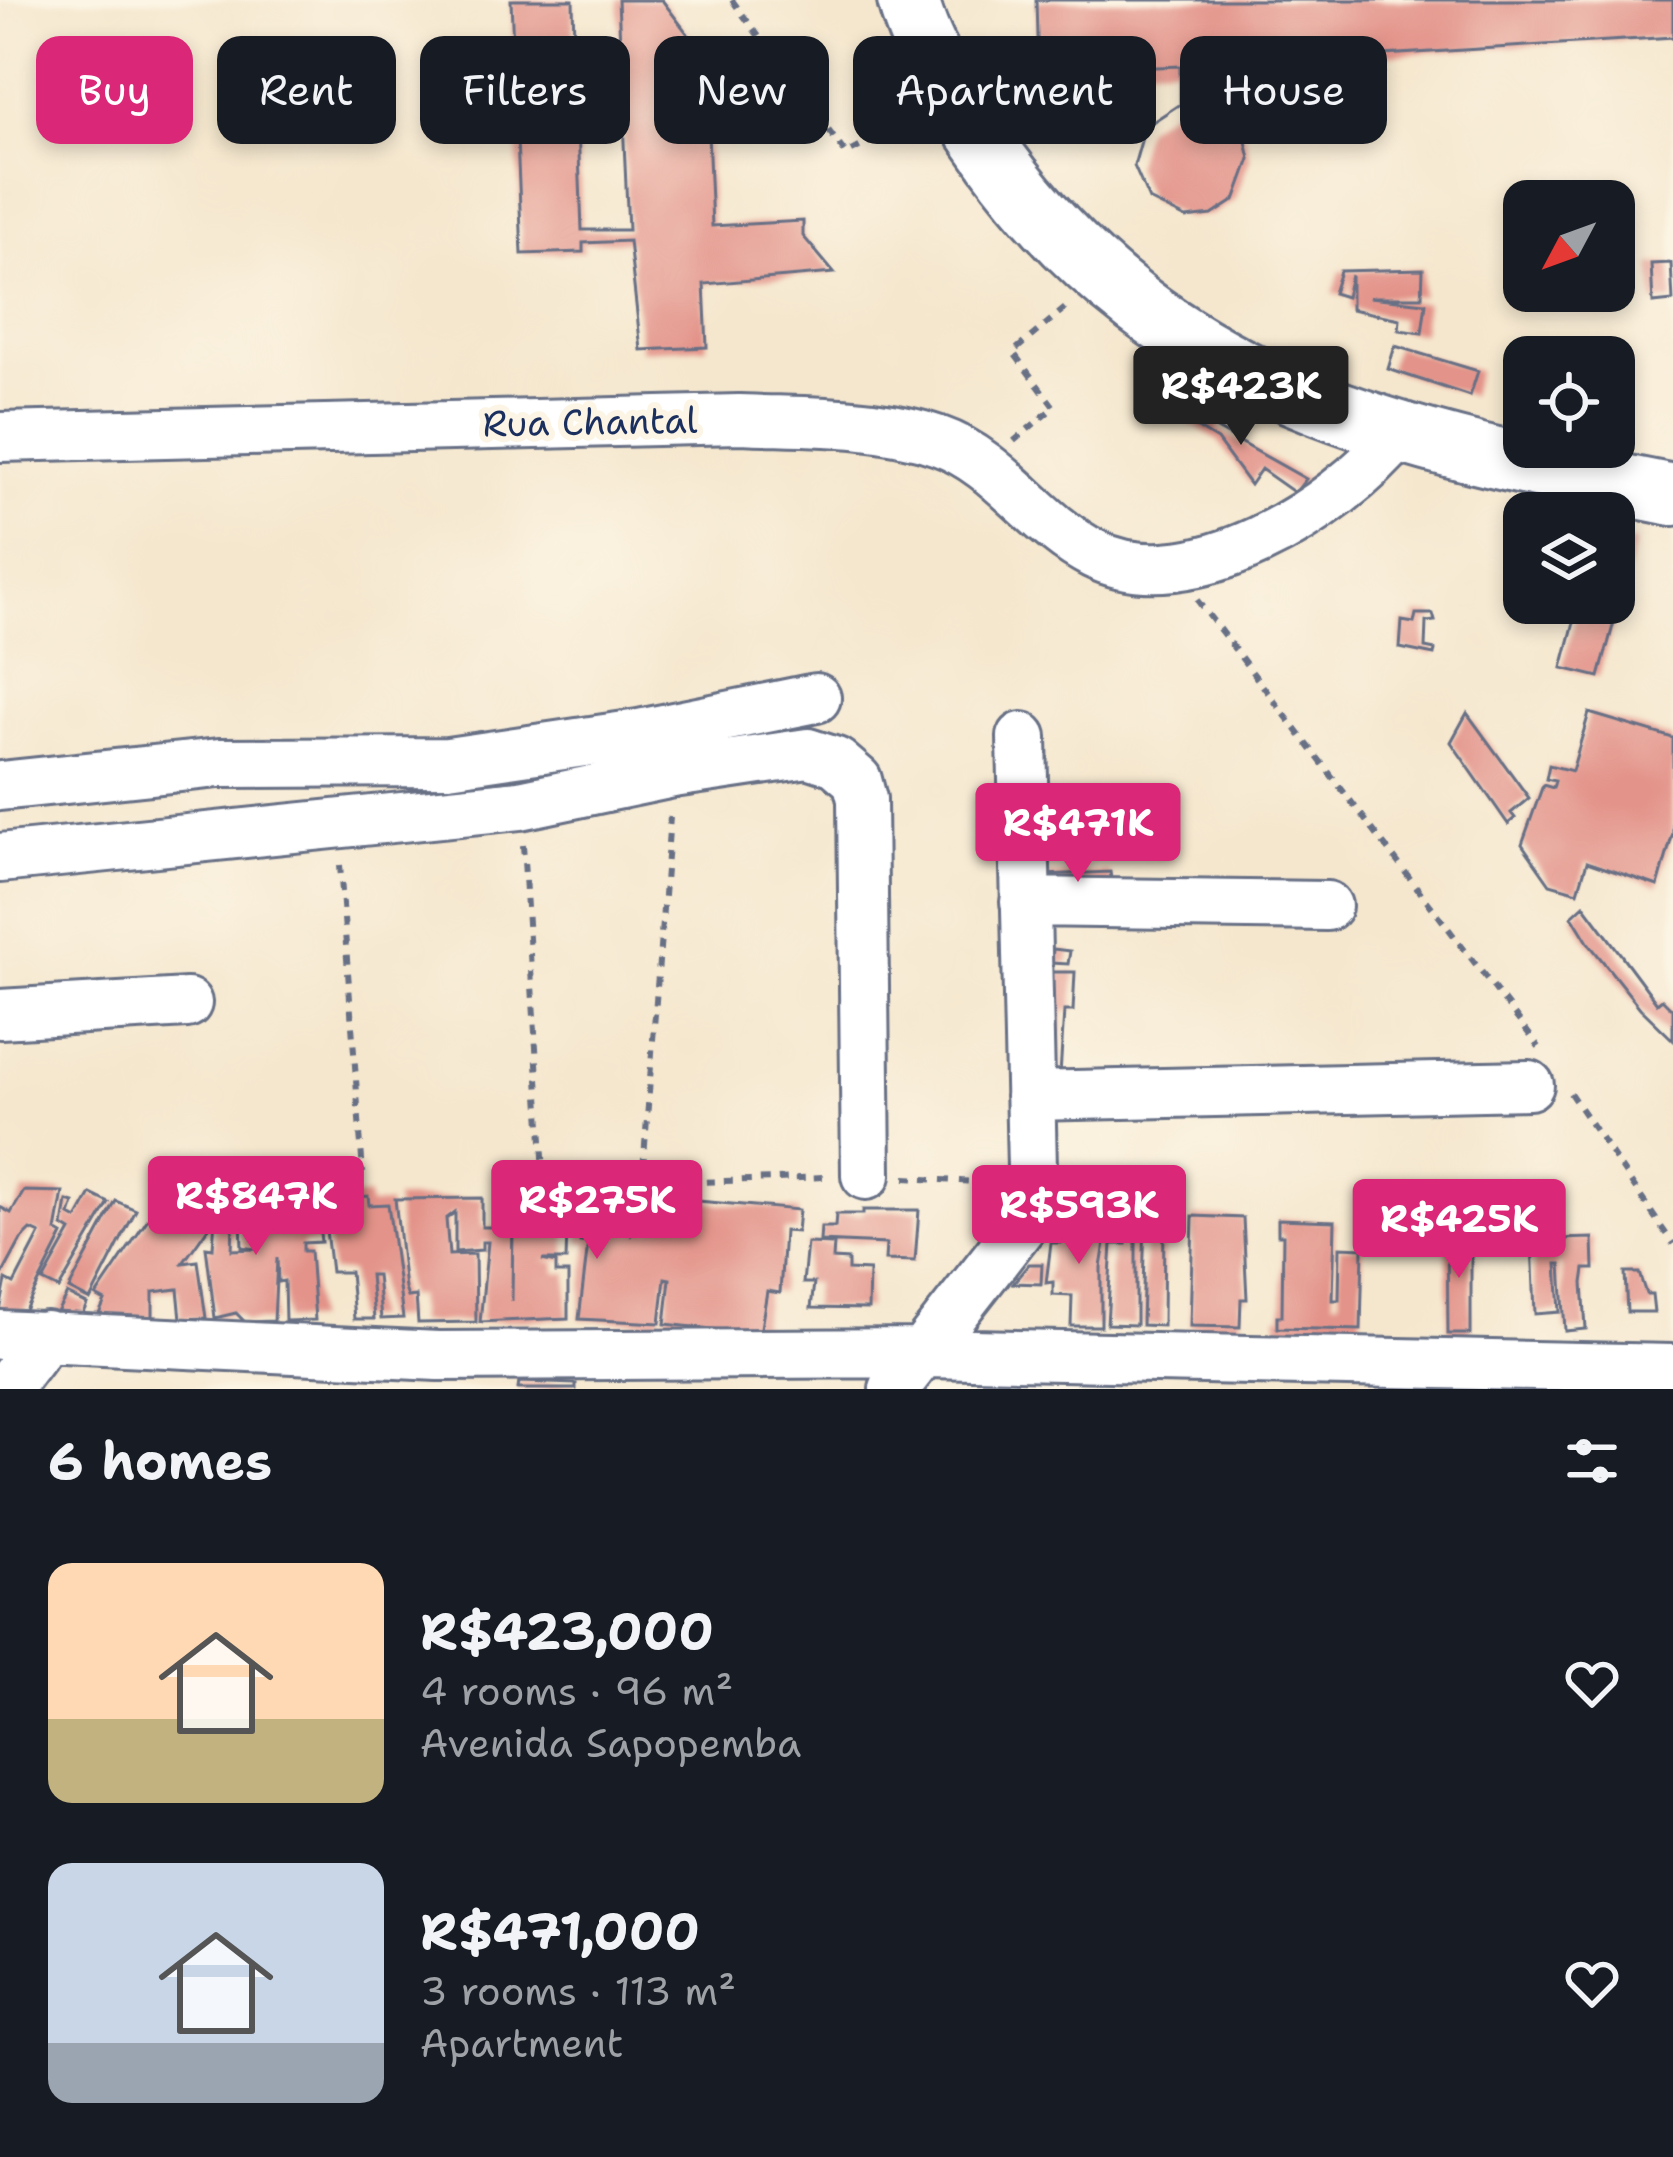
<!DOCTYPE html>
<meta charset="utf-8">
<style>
body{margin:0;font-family:"Shantell Sans",sans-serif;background:#242831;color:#f1f3f6;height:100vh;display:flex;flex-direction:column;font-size:45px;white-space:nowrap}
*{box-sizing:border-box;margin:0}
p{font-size:39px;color:#9ea1a6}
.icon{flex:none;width:66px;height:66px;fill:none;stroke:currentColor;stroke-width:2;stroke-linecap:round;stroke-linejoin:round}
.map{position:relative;height:1389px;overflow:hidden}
.details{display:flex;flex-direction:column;background:#171b24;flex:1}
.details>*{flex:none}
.guide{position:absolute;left:36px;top:36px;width:1602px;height:108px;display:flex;gap:24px}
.needle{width:78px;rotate:229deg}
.controls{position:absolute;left:1503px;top:180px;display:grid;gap:24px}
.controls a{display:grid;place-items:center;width:132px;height:132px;border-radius:24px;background:#171b24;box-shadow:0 6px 18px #0003;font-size:60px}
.price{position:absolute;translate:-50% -102px;padding:0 27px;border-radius:12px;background:#db2777;color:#fff;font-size:39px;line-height:78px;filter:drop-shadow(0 3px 6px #0008)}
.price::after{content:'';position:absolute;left:50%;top:72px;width:36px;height:27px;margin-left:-18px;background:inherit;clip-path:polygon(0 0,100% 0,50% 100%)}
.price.selected{background:#222;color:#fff}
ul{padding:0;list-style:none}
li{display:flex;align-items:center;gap:36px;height:300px;padding:0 48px}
li span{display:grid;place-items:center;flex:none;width:336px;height:240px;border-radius:24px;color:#555}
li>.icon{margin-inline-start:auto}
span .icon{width:144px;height:144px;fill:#fffc;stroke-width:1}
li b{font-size:51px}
h2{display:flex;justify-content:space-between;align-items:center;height:144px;padding:0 48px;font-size:51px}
.chip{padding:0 42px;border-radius:24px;background:#171b24;box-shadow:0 6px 18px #0003;font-size:42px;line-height:108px}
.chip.selected{background:#db2777;color:#fff}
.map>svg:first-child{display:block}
</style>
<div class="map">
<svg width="1673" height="1389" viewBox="0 0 1673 1389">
<rect width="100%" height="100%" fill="#fcf5e5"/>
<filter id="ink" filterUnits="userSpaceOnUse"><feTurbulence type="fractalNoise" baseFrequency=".00833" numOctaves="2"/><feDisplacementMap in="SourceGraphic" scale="24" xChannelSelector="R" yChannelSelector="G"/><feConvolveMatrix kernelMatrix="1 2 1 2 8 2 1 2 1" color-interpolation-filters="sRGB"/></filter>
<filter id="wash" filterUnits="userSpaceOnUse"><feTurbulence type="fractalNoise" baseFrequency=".004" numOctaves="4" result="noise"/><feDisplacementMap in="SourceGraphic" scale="48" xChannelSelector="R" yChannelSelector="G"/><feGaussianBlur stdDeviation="2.7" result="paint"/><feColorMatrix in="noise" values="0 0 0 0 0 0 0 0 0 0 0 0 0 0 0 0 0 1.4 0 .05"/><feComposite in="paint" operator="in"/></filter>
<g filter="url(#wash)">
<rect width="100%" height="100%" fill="#f5e7ce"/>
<g id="blocks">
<!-- building -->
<path fill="#e39389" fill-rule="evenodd" d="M511,0H573L574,44H620L618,0H662L693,41H704L712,226L803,221V236L834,273L704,284L707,347L641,350L629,241L583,243V252L522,254ZM575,54H620L628,230H582Z
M1036,0H1673V37L1384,55V72L1368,73L1367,56L1190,66L1192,103L1214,107L1232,119L1245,137L1250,159L1235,200L1212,215L1186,218L1149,200L1134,166L1145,127L1180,104V66L1038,72Z
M1671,263L1673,301L1653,303L1651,264Z
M1423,269L1422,297H1369L1426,303L1422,333L1399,330L1400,319L1351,309V275L1346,297L1333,293L1340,271Z
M1395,346L1478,371L1470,396L1388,369Z
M1200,398L1227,413L1217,429L1306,479L1295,493L1261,469L1250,485L1217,440L1186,421Z
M1614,538L1636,542L1599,677L1562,668L1579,603H1614Z
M1416,614H1433L1435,621L1426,622L1425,648L1435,650L1434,655L1400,648L1402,621L1414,623Z
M1467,713L1529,798L1511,813L1515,818L1508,824L1451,742Z
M1589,713L1673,738V833L1658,886L1587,862L1578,892L1550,884L1522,844L1543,785L1553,788L1555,781L1546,779L1549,765L1572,771Z
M1110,872L1113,892L1051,901L1045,875Z
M1584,905L1657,1003L1662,999L1673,1010V1040L1640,1008L1589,944L1572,916Z
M1053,949L1070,951L1068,964L1052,963Z
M1041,972H1075L1073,1011H1064L1059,1091L1038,1090Z
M24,1191L63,1192L56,1231L63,1235L24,1312L0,1311L6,1280L14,1284L40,1234L31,1230L21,1240L0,1279V1207L11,1213Z
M91,1194L109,1203L59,1289L43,1281L71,1231L63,1226L67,1201L74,1203L70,1215L77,1219Z
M193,1195H301V1202L368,1196L369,1205L388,1204L403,1318L381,1319L377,1275H370L374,1319H354L350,1272H331L324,1214H318L321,1242L303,1243V1251H310L315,1320L285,1321L284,1281L278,1282L277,1258L274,1321L245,1322L236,1313L215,1318L206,1247L213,1248L215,1218H209L210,1225L183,1263L198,1261L206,1318L181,1319L178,1289L153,1292V1319L98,1316L105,1301L96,1296L158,1204L183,1221ZM241,1222L242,1247L256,1249L232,1250L233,1224Z
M482,1198V1227H513L512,1301L513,1203L634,1204L632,1234L638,1228L653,1229V1223H638L640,1204L697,1206V1201L799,1210L797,1232L784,1231L780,1293L767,1291L760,1334L665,1324L670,1279L665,1278L660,1323L579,1319L588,1243L580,1242V1230H567L566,1260H542L556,1263V1273H568V1318L480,1322L488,1242H482V1250L455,1252V1212L446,1219L449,1255L475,1254L476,1322L418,1323L416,1296L408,1297L405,1289L395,1199Z
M116,1201L136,1210L90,1300L69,1289Z
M863,1210H919L915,1261L885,1260L886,1244L820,1241L821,1227H835L836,1214H863Z
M1069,1213H1091V1224L1108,1225L1101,1267V1326H1071L1072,1296L1053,1295V1282L1046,1283L1051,1243H1061L1062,1228H1057Z
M1193,1216L1243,1218L1247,1299H1241L1240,1327L1190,1326Z
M1145,1217L1164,1218L1163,1326L1142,1325Z
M1278,1219L1335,1221L1333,1300H1339L1340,1247L1363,1248L1361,1330L1277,1328V1316H1282L1283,1235H1278Z
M1447,1228H1471V1334H1448Z
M1126,1238H1136V1325L1107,1324L1112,1244H1126Z
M1593,1238L1594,1269H1585L1583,1283L1586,1329L1565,1331L1561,1264H1557L1560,1312L1535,1314L1532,1241H1558L1559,1253L1560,1239Z
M807,1243L834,1244L833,1259L848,1260V1270L869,1271L868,1309L811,1308L814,1283H803Z
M1029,1264H1042L1041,1284L1013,1283Z
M1625,1273H1639L1646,1294H1652L1654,1312H1627Z
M67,1294L87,1304L82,1315L56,1314Z
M519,1382L576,1384V1389H518Z"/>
</g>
</g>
<g filter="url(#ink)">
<use href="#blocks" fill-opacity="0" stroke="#676f85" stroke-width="3"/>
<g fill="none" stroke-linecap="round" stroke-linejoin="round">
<defs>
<path id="minor" d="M0,437L739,419C804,422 876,419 939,441C1000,462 1036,525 1094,554C1190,602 1337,510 1398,435
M0,786L219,763L448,762L639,734L816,698
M0,858L520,805L673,773L808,753L836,762L857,780L862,799L866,1175
M1025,902L1327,906
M0,1014L187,1003
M1030,1096L1529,1085
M0,1335L438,1356L926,1353L1673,1369
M6,1389L46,1336
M894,1389L1033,1211L1022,737"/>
<path id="major" d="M908,0C924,59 961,110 996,159C1169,396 1403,442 1673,495"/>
</defs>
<!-- minor casing -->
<use href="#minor" stroke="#676f85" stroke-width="54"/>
<!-- major casing -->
<use href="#major" stroke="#676f85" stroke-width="66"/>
<!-- path -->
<path stroke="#676f85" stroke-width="6" stroke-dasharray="9 9" stroke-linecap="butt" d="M732,0L846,154L912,120
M1014,441L1054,407L1013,352L1070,304
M1197,600L1539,1047
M523,845L545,1188
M340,865L363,1173
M1570,1093L1673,1244
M905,1178L993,1183
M642,1184L670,817
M526,1189L825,1177"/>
<!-- minor -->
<use href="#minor" stroke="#fff" stroke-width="48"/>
<!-- major -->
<use href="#major" stroke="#fff" stroke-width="60"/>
</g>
</g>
<g text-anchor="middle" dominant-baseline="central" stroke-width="12" stroke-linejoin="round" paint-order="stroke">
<!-- street labels -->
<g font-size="36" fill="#1b2f5e" stroke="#fcf5e5">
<text transform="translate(590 422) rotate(-1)">Rua Chantal</text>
</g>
</g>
</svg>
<div class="controls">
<a><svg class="needle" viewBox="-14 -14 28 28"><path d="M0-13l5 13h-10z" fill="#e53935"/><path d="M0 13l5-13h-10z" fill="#9ea1a6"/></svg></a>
<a><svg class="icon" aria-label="locate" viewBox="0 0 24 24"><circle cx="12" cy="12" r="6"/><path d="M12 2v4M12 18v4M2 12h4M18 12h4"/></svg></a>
<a><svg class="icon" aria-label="layers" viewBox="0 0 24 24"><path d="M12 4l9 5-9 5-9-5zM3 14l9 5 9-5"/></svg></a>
</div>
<b class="price selected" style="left:1241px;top:448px">R$423K</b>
<b class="price" style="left:1078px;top:885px">R$471K</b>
<b class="price" style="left:256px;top:1258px">R$847K</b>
<b class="price" style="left:597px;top:1262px">R$275K</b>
<b class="price" style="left:1079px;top:1267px">R$593K</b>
<b class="price" style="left:1459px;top:1281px">R$425K</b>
<div class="guide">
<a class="chip selected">Buy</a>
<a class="chip">Rent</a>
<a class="chip">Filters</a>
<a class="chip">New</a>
<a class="chip">Apartment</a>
<a class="chip">House</a>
</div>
</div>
<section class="details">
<h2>6 homes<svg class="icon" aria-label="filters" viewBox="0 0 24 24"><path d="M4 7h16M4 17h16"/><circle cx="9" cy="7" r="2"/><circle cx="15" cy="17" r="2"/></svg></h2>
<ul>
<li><span style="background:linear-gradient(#ffd9b3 65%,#c2b280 0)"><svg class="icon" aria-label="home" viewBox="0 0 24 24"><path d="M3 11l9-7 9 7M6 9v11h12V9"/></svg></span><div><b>R$423,000</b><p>4 rooms · 96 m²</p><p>Avenida Sapopemba</p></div><svg class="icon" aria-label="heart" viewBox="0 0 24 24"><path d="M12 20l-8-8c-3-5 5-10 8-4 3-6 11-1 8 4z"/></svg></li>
<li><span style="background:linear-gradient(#c9d6e8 75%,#9aa5b1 0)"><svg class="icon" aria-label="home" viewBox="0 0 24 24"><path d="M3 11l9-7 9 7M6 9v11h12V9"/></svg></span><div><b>R$471,000</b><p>3 rooms · 113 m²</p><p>Apartment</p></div><svg class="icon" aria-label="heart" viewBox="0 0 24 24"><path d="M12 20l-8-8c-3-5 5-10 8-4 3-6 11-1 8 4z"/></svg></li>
</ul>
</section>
